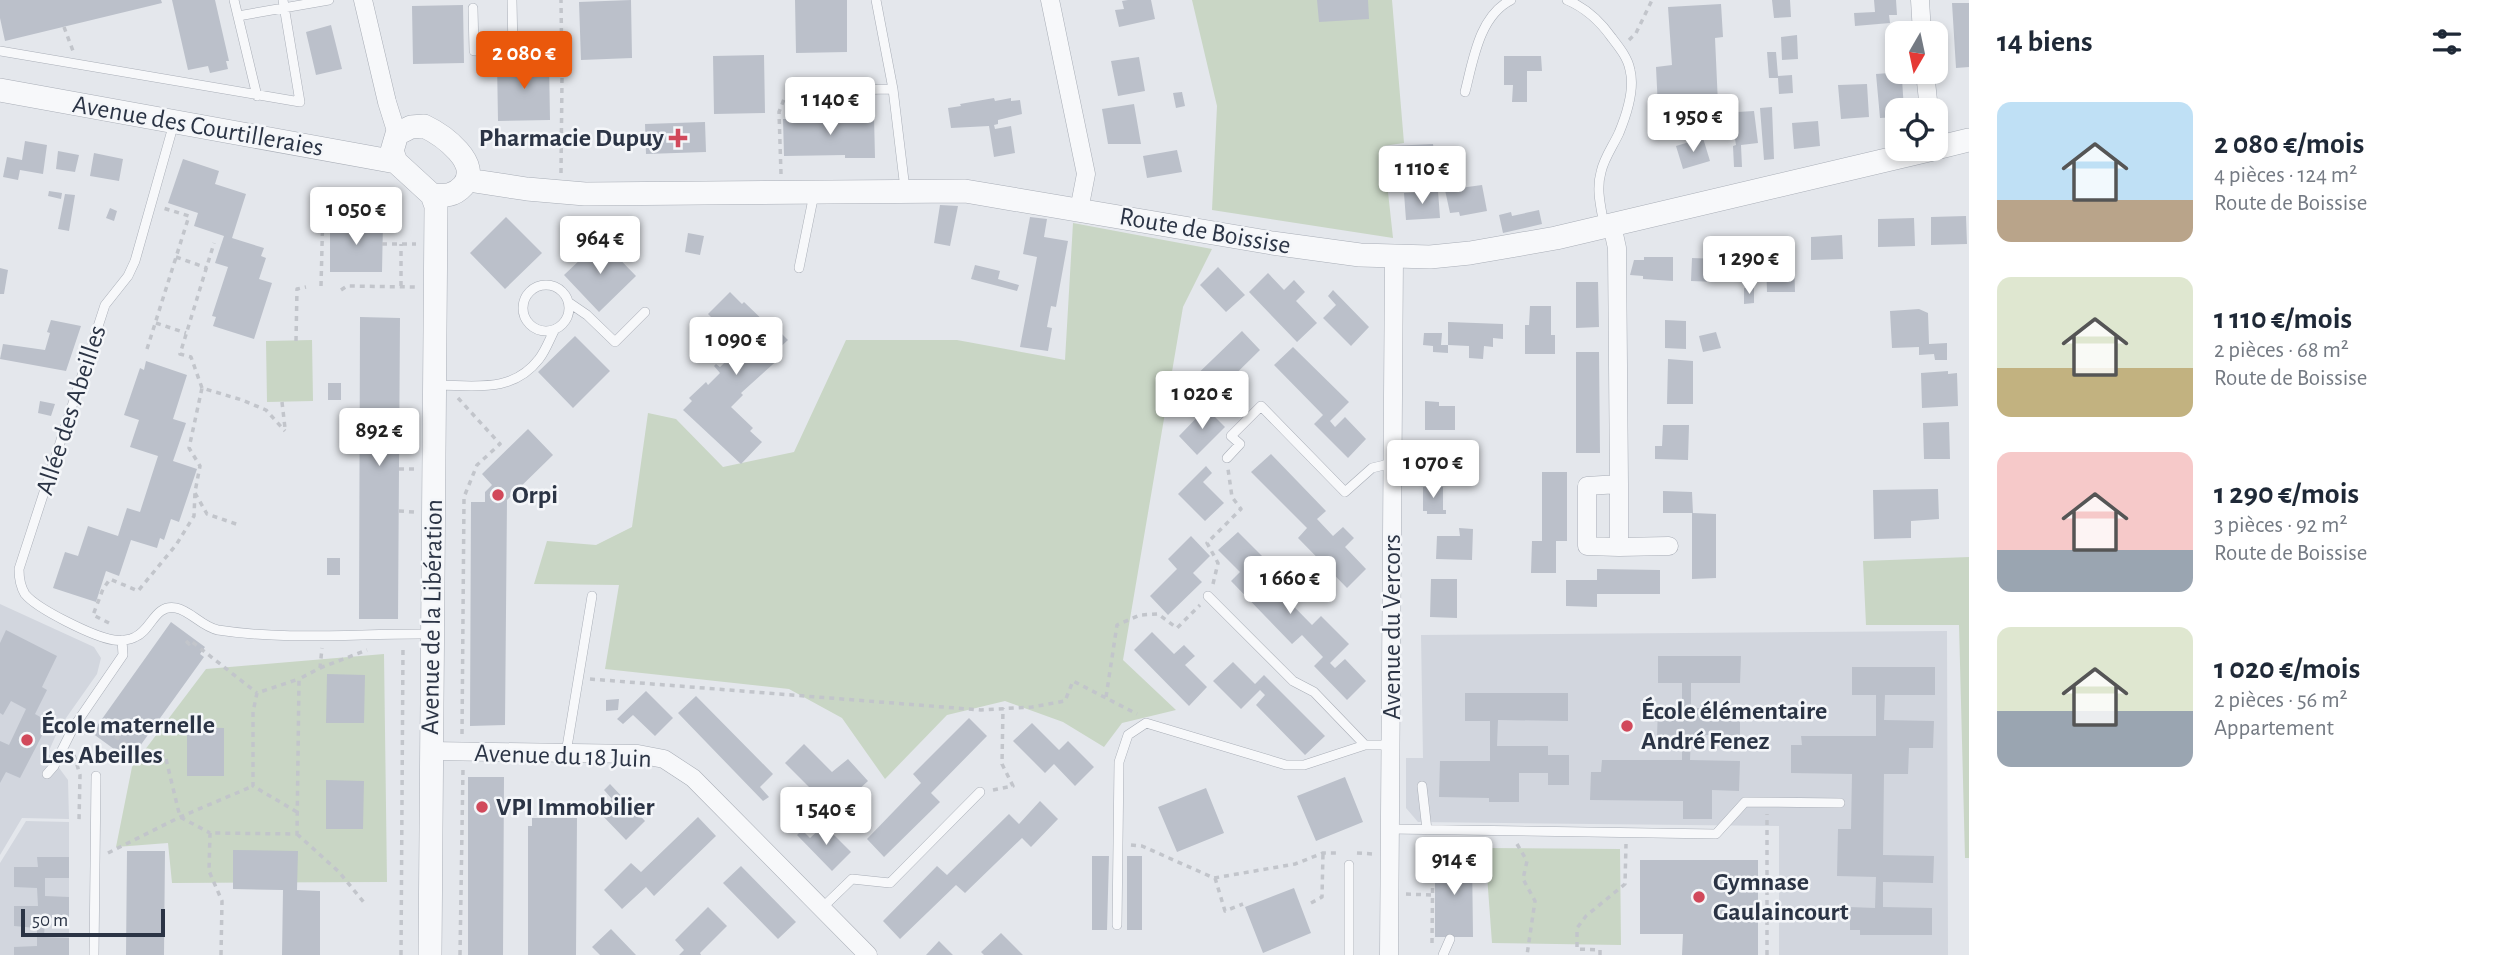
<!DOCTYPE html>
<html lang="fr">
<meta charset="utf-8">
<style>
body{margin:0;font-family:"Alegreya Sans",sans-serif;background:#f6f6f7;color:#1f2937;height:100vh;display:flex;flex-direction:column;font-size:26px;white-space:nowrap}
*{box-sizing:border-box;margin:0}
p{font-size:23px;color:#747a83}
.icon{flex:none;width:38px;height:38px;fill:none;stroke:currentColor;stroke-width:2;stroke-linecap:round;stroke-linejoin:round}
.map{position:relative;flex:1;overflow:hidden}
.details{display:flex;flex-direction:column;background:#fff;width:525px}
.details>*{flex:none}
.needle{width:46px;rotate:189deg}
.fabs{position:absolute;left:1885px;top:21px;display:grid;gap:14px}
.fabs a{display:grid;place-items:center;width:63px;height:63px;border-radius:14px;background:#fff;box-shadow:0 4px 10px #0003;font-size:35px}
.scale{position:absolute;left:21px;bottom:18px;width:144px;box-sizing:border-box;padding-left:7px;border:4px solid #2b3445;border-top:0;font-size:19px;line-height:24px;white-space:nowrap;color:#2b3445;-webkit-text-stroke:5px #f4f6f9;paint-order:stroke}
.price{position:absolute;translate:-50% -60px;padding:0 16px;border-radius:7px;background:#fff;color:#222;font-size:23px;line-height:46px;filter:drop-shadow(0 2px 4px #0008)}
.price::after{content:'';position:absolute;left:50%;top:42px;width:21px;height:16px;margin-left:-10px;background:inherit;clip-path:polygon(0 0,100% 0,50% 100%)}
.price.current{background:#ea580c;color:#fff}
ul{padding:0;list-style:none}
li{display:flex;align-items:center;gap:21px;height:175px;padding:0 28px}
li span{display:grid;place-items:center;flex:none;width:196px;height:140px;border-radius:14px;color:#555}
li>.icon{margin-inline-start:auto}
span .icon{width:84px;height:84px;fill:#fffc;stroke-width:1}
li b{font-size:30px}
h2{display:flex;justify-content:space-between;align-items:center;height:84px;padding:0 28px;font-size:30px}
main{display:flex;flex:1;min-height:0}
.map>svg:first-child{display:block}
</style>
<main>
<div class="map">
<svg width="1969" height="955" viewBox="0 0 1969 955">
<rect width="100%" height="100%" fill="#e4e7ec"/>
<!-- built -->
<path fill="#d2d6de" d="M0,604L94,647L101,658L97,674L59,728L48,753L68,780L69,819L22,818L0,855Z
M1947,631L1948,955H1779V826L1418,822L1406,808V758H1423L1421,635Z
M26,821L69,822V955H0V863Z"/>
<!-- green -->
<path fill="#c9d6c5" d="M1192,0H1392L1404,143L1383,146L1393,238L1212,210L1217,106Z
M1073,223L1212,249L1183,307L1123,660L1176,710L1122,723L1104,747L1063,722L1005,701L947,715L885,779L842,718L789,689L605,669L619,585L534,584L547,541L596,545L632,527L648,413L676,419L723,467L794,452L846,340H957L1065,360Z
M312,340L313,401L267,402L266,341Z
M1969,557V858H1965L1959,625H1866L1863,561Z
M384,654L387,882L172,883L168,843L116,847L132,767L206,669Z
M1485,848L1620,849L1621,945L1492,943Z"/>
<!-- building -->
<path fill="#bbc0ca" d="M0,0H161L162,3L5,41L0,18Z
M172,0H215L229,61H226L228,69L210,73L208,66L188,70Z
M631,0L632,58L581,60L579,2Z
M795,0H847V52L796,53Z
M1128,0H1151L1155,19L1119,27L1115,10L1124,9L1122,1Z
M1317,0H1368L1369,19L1319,22Z
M1772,0H1790L1791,17L1774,18Z
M1874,0H1896L1897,15H1889L1890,23L1855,26L1854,13L1875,12Z
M1952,3H1969V67L1956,68Z
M1721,4L1723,37L1715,38L1718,104L1726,103L1727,125L1676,129L1674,106L1658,108L1656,67L1672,65L1668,7Z
M463,5L464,63L413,64L412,6Z
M331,25L342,69L316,75L306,32Z
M1797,35L1798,59L1782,60L1781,37Z
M1767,52H1776L1778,76L1792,75L1793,93L1779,94L1778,78H1769Z
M764,55L765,113L714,114L713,56Z
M1504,56H1541L1542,71H1527V102H1512L1513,85H1504Z
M1139,57L1145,91L1118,96L1111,61Z
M549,61L550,120L498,121L497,62Z
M1889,73V80L1902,79L1904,110H1897V117L1880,118L1876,74Z
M1867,84L1869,117L1841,119L1838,85Z
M1182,92L1185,106L1176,108L1173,93Z
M994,98L995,101L1011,98V101L1020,100L1022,114L998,120V124L994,125L995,129L1011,126L1015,153L994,157L989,126L951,128L948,108L961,106L960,104Z
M1134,104L1141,144H1108L1102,109Z
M1772,107L1774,159L1764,160L1760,108Z
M1754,111L1758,143L1741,145L1742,167H1734L1733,146L1736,145L1734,132L1738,131L1737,112Z
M874,116L875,158H845V155L784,156L783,119Z
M1818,121L1820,146L1794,149L1792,123Z
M705,122L706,152L646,154L645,124Z
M1703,138L1710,161L1683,169L1676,146Z
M25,141L47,145L43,174L20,170L18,180L3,177L7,157L22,160Z
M1433,144L1434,152L1405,153L1406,164H1392L1391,146Z
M1177,150L1182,172L1147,178L1143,156Z
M58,151L79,155L75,172L56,169Z
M94,153L123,159L119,181L90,176Z
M183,159L219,171L215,184L246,194L232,238L264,248L261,256L266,258L259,279L272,283L254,339L213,326L216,317L212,316L228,267L215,263L224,236L194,226L198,213L168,203Z
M1482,185L1487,211L1460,216L1459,212L1450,213L1445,190Z
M49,191L62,193L61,199L48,196Z
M1438,191L1440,218L1406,220L1404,193Z
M65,194L75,195L69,231L58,229Z
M940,205L958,206L950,246L934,243Z
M110,208L117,211L114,221L106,218Z
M1539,210L1542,224L1503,233L1499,215L1511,212L1512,216Z
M1966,216L1967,244L1931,245V217Z
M506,217L542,253L505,289L470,253Z
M1030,217L1047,219L1044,237L1068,241L1056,307L1051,306L1047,327L1052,328L1048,351L1020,347L1037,257L1023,254Z
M1914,218L1915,246L1878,247V219Z
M330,222H383L382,272H330Z
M688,233L704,236L700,255L685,252Z
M1842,235L1843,259L1811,260V237Z
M601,240L636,276L599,312L564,275Z
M1753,250L1754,280L1749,279L1748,271H1734L1733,251Z
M1644,257H1673V281L1643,279V276L1630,275L1634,260H1644Z
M1692,258L1718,259L1717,282L1691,281Z
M1766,258H1794L1795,292H1767Z
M975,265L1000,271L998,279L1019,285L1017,291L971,279Z
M1218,267L1245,295L1226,312L1200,285Z
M0,268L8,270L4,294H0Z
M1268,273L1284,290L1294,280L1305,292L1296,301L1317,323L1297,342L1249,292Z
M1576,282H1598L1599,327L1576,328Z
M1744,288H1754V303L1744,304Z
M1333,290L1369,327L1351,346L1323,318L1336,305L1328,296Z
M730,292L742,304L744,302L774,331L776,328L788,340L776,351L782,356L741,393L743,395L731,407L753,428L750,431L762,442L741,464L683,410L692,401L689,398L706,382L708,385L720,373L714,366L716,364L720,367L741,347L708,314Z
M1530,306H1551V335H1555V354H1525V325H1529Z
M1919,309L1928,313L1929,344L1947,343V360H1935L1934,354L1919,355V347L1892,348L1890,311Z
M360,317L400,318L398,619H359Z
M51,320L81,326L66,371L0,359L3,344L45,350L50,333L47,332Z
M1665,320L1686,321V349L1665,348Z
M1448,322L1503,324V339L1493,338V347L1484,346L1483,359L1469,358V346L1448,345Z
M1242,331L1260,350L1204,405L1185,386Z
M1716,332L1721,348L1703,352L1699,336Z
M1424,333H1442L1441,345H1448V353L1433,352V346L1423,345Z
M575,336L610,371L573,408L538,372Z
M1293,347L1349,402L1330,421L1335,427L1345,417L1366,439L1348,458L1314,424L1323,415L1274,365Z
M1576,352H1599L1600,453H1576Z
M1668,359L1693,361V404H1667Z
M146,361L187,375L173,419L186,423L173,461L197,469L179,522L171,519L164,540L160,538L157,548L131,540L119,576L106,571L96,602L53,588L65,552L78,556L88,526L118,536L127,508L140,512L158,456L130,447L139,420L124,415L140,368L144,370Z
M1948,371V374L1957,373L1958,406L1922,408L1921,373Z
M328,383H341V400H328Z
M40,401L55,404L51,416L38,413Z
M1425,401L1439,402V406H1455V430H1425Z
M1206,408L1225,427L1197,455L1179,436Z
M1949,422L1950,459H1924L1923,423Z
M1663,425H1689L1688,460L1655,459V446H1662Z
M528,429L553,455L507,500L505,725L470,726L471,502H485V492L492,485L482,474Z
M1439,444L1463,445L1464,481H1439Z
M1271,454L1326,511L1317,519L1333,536L1343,527L1354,538L1345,547L1366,569L1347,588L1298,538L1307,528L1251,472Z
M1206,466L1212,473L1203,482L1224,503L1205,521L1178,494Z
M1542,472H1567V541H1556V573H1531L1532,541H1542Z
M1423,487H1443V510H1446V514H1427V511H1423Z
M1938,489L1939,519L1911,521V538L1874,539L1873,490Z
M1663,491L1692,492L1693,513L1716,514V578L1692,579V513H1663Z
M1459,528L1473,529L1472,560L1436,559L1437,536H1460Z
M1238,532L1265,559L1256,568L1312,625L1321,616L1349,644L1330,663L1335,668L1345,659L1366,681L1347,700L1314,666L1323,657L1302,635L1292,644L1231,581L1240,572L1218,550Z
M1191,536L1210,556L1193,573L1202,582L1168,615L1150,596L1177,569L1168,559Z
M327,558H340V575H327Z
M1597,569L1660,570V594H1597V607L1566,606V580H1597Z
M1431,579H1457V618L1430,617Z
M171,622L205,647L200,654L204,657L140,746L136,743L130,752L134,754L129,760L92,733Z
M6,630L57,656L42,687L47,690L35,714L49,722L20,778L6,772L0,783V741L9,745L26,709L11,701L3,715L0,713V643Z
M1152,632L1174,654L1184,645L1195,656L1185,665L1207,687L1189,706L1134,650Z
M1658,656H1741L1740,683H1691V708H1740V735H1691L1690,760L1740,761L1739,791L1712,790V819H1683V801L1590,800L1591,772H1601L1602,760H1682V735L1657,736L1658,708H1682V683H1658Z
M1233,662L1255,684L1264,675L1325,736L1305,755L1256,705L1265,695L1260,690L1241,709L1213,681Z
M1852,667H1935V695H1885L1884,720L1934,721L1933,748H1909L1908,774H1884L1883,855L1934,856L1933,883L1883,882V907L1932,908V935H1860V930H1850V907L1875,908L1876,877L1837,876L1838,829H1851L1852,774L1791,773V745H1802L1801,736H1876V695H1852Z
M327,674L365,675L364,723H326Z
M646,691L673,718L655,736L633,715L623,724L617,719Z
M1465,693H1568V721L1498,720L1497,746H1548V755H1569V785H1548V773H1519V802H1489V798L1439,797L1440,761H1490V721H1465Z
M696,696L773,774L760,787L769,797L763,801L678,713Z
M619,699L618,710L606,711V700Z
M969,718L987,736L931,793L940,802L884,857L867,839L921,783L913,774Z
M1032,723L1059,750L1068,741L1094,767L1075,786L1054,764L1045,773L1013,741Z
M187,727L224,728V776H187Z
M804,744L832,772L848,759L868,781L844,803L828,787L818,796L785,763Z
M468,777H504L503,955H468Z
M1345,777L1363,822L1316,841L1297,796Z
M326,780L364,781L363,829H326Z
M610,784L645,821L626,840L599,812L612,799L604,790Z
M1206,788L1224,833L1177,852L1158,807Z
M1040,801L1058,819L1031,847L1022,838L965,893L956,885L900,939L883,921L937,866L947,875L1009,814L1019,824Z
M698,817L716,836L654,896L646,887L622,909L604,890L631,863L641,872Z
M532,818H577L576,955H528V826H532Z
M824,825L851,852L832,871L797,835L802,830L810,838Z
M233,850L298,851L297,890L320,891V955H282L283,890L233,889Z
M127,851H165L164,955H126Z
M1092,856H1109L1107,930H1092Z
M1127,856H1142V930H1127Z
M37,857H69V878H45V896L69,897V918H45L44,937L69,938V955H14V947L37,946V928L14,926V906H38L37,888L14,887V867H38Z
M1435,857H1472L1473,937H1435Z
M1640,860H1758V955H1682L1683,934H1640Z
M741,866L796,922L778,939L723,883Z
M1294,888L1311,933L1263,953L1245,907Z
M708,907L727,926L700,953L701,955H679L684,950L675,940Z
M611,929L636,955H600L592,947Z
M1001,933L1023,955H984L981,952Z
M939,941L953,955H926Z"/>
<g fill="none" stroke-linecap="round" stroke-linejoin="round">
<defs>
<path id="service" d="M234,0L257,96
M876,0L893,89L905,189
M1567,0C1586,8 1600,21 1612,38C1619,47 1628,58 1630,70C1635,89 1626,116 1619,133C1613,146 1604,158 1601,172C1596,190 1601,207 1604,225
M473,8L474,51L513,52L512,0
M238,16L329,0
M0,51L300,102L283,0
M792,91L893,89
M1465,92C1473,61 1479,16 1511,0
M174,123L135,261L128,276L105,305L19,569C19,578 20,586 25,594C37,609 94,637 114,640C120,641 130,640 135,637C152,630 154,604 176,608C191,611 202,627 218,630C288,641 360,633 430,634
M799,268L814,194
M523 308a23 23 0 1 1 46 0a23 23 0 1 1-46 0Z
M568,302L587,315L615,342L645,312
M435,385C474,385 512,394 539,359C546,350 550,338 555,329
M1227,458L1240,444L1231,436L1261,406L1345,492L1372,468L1393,463
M1208,596L1293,681L1314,692L1365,745
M566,753L592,596
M47,774L54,766L73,728L123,655L122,640
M1422,786L1427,830
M1391,829L1716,834L1745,802L1840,803
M822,908L852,879L890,883L980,792
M1117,925L1119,762L1128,735L1146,723L1286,765H1304L1365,745H1391
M94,955L96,776
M1349,955V865
M1443,955L1450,939"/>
<path id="minor" d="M363,0L387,102L397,134
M1050,0L1086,174L1079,210
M1920,0L1922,33
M1925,72L1929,110
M1612,225L1617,248L1619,484
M1619,484V547L1587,546V486Z
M1619,547L1669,546
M431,751L638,754L664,759L693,778L868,955
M1389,955L1394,257"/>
<path id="tertiary" d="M0,90L396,162
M424,126C443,135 483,164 463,186C454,196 445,196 432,195L396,162L392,151L397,134L411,127Z
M1936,148L1969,140
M468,180L527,189L585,194L965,191L1272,243L1360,255L1430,257L1470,253L1556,238L1933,149
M430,955L436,206L432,195"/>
</defs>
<!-- service casing -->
<use href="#service" stroke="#a9aeb7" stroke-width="10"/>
<!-- minor casing -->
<use href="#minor" stroke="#a9aeb7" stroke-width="19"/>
<!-- tertiary casing -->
<use href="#tertiary" stroke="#a9aeb7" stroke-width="24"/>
<!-- path -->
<path stroke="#c2c5cb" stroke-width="3.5" stroke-dasharray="5 5" stroke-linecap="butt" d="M64,27L73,51
M1629,40L1636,33L1652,0
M561,173L562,78L561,0
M781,174L779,112L784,99
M382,244H416
M176,257L207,268
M321,286L323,208L367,209L374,215
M401,286V244
M341,290L347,286L415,287
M156,323L186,333
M296,341L297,289L306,287
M147,349L189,216L163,208
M202,388L191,357L180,354L214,243
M458,398L500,444L477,465L464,497L462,736
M282,402L285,428
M399,426H414
M399,469H414
M195,493L207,514L239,525
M399,511L414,512
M1213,584L1218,563L1207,543L1241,509L1232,497L1228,469
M109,623L93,615L103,589L110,579L138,591L176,545L194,516L195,492L200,466L189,448L202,388L242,400L266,410L285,431
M186,641L189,644L191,641L257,693
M320,668L367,650
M590,679L981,710L1032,707L1065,701L1073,681L1137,714
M1106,697L1117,625L1140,615L1158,614L1177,628L1200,605
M115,736L138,753L165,755L180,817L210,833
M74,755L80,775L79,821H82
M993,790L1013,786L1002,764L1003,708
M297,812L253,786V712L257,693L299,679
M297,834L339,872L366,905
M1517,844L1527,861L1523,879L1535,901L1527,955
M1131,845L1142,846L1214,878L1295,864L1323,853H1340
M108,853L180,817L253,786
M1357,853L1374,854
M1215,878L1225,911L1243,904
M1406,894L1432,895
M1311,903L1322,897L1323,853
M1432,943L1433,843
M221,955L222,901L209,871L210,833L297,834L299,679L320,668L322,648
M401,955L403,646
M460,955L463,768
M1600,955V950L1577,949V928L1586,916L1625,884L1626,844
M1767,955V814"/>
<!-- service -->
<use href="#service" stroke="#f7f8fa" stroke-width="9"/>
<!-- minor -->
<use href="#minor" stroke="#f7f8fa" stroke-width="18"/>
<!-- tertiary -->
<use href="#tertiary" stroke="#f7f8fa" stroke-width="23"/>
</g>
<!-- markers -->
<g fill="#d1495b" stroke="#f4f6f9" stroke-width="2.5">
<path d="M674.5 127.5h7v7h7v7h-7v7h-7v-7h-7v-7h7z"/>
<circle cx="498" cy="495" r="7"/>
<circle cx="1627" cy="726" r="7"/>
<circle cx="27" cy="740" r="7"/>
<circle cx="482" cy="807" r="7"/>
<circle cx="1699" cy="897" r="7"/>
</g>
<g text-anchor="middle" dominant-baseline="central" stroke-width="5" stroke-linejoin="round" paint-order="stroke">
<!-- street labels -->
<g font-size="26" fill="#2b3445" stroke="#f4f6f9">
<text transform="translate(198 126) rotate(10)">Avenue des Courtilleraies</text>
<text transform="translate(1205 231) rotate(10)">Route de Boissise</text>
<text transform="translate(71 410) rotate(-72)">Allée des Abeilles</text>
<text transform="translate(432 617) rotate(-89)">Avenue de la Libération</text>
<text transform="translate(1392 627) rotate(-90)">Avenue du Vercors</text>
<text transform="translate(563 756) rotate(2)">Avenue du 18 Juin</text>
</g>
<!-- poi labels -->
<g font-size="26" font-weight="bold" fill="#2b3445" stroke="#f4f6f9" text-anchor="start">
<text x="664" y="138" text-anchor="end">Pharmacie Dupuy</text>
<text x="512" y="495">Orpi</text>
<text x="1641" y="711">École élémentaire<tspan x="1641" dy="30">André Fenez</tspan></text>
<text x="41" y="725">École maternelle<tspan x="41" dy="30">Les Abeilles</tspan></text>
<text x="496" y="807">VPI Immobilier</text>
<text x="1713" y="882">Gymnase<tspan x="1713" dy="30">Gaulaincourt</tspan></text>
</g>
</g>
</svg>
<div class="fabs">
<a><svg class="needle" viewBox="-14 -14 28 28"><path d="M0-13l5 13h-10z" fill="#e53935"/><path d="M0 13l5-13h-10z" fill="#747a83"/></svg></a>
<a><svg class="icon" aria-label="locate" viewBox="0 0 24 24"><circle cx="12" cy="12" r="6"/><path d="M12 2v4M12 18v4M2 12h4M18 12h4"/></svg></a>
</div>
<div class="scale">50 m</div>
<b class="price current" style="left:524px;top:91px">2 080 €</b>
<b class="price" style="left:830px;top:137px">1 140 €</b>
<b class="price" style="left:1693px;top:154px">1 950 €</b>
<b class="price" style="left:1422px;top:206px">1 110 €</b>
<b class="price" style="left:356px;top:247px">1 050 €</b>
<b class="price" style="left:600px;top:276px">964 €</b>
<b class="price" style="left:1749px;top:296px">1 290 €</b>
<b class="price" style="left:736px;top:377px">1 090 €</b>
<b class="price" style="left:1202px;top:431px">1 020 €</b>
<b class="price" style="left:379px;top:468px">892 €</b>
<b class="price" style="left:1433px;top:500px">1 070 €</b>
<b class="price" style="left:1290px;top:616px">1 660 €</b>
<b class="price" style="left:826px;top:847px">1 540 €</b>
<b class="price" style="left:1454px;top:897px">914 €</b>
</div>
<section class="details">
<h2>14 biens<svg class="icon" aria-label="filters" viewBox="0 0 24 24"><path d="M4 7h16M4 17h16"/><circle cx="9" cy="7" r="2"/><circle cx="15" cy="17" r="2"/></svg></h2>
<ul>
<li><span style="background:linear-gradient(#bfe0f5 70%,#b9a48a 0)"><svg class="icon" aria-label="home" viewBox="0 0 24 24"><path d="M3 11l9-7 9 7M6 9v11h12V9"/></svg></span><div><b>2 080 €/mois</b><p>4 pièces · 124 m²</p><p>Route de Boissise</p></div></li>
<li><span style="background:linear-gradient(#dfe7d0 65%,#c2b280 0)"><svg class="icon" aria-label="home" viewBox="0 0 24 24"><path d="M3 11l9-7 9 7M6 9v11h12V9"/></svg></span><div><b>1 110 €/mois</b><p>2 pièces · 68 m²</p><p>Route de Boissise</p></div></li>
<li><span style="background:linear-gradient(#f6c9c9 70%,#9aa5b1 0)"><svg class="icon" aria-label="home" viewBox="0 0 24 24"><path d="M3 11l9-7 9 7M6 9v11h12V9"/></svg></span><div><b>1 290 €/mois</b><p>3 pièces · 92 m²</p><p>Route de Boissise</p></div></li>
<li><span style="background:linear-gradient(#dfe7d0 60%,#9aa5b1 0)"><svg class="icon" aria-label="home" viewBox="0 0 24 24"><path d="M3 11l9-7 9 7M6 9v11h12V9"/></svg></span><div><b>1 020 €/mois</b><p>2 pièces · 56 m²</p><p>Appartement</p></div></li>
</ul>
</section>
</main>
